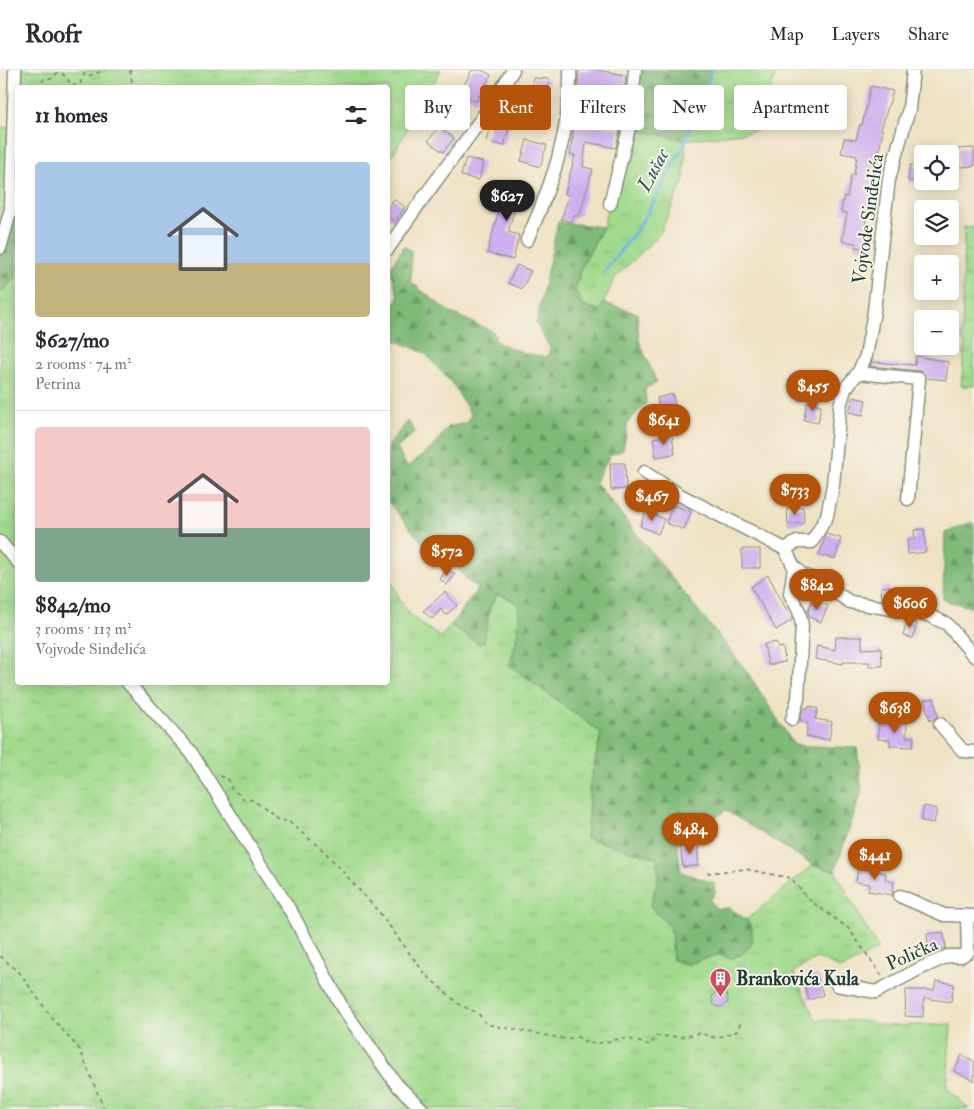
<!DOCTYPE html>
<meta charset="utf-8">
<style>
body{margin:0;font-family:"IM FELL Double Pica",serif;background:#f2f2f3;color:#2b2b33;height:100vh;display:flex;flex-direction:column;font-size:19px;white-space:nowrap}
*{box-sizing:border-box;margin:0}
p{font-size:16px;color:#7c7c81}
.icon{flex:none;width:28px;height:28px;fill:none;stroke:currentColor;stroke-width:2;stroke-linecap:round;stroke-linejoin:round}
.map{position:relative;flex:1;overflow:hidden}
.panel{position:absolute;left:15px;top:15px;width:375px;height:600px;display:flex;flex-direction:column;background:#fff;border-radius:5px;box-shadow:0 2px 12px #0003}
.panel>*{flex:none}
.top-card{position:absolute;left:405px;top:15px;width:475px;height:45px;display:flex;gap:10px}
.buttons{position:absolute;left:914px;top:75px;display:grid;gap:10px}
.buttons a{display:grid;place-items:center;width:45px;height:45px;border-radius:5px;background:#fff;box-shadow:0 2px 12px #0003;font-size:25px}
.price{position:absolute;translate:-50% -42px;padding:0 11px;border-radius:18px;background:#b45309;color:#fff;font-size:16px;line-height:32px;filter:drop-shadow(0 1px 2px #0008)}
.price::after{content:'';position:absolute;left:50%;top:30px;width:15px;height:11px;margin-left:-8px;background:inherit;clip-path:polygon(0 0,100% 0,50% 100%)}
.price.active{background:#222;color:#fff}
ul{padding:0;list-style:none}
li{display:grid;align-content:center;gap:10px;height:265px;padding:0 20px}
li+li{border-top:1px solid #e1e1e2}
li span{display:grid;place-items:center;height:155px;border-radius:5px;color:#555}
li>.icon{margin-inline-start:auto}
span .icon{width:90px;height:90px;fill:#fffc;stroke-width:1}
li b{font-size:21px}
h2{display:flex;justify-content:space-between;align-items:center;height:60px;padding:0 20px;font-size:21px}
.pill{padding:0 18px;border-radius:5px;background:#fff;box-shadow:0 2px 12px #0003;font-size:18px;line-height:45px}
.pill.active{background:#b45309;color:#fff}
header{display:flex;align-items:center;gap:30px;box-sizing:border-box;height:70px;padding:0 25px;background:#fff;border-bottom:1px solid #e1e1e2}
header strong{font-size:24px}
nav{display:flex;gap:28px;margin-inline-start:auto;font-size:18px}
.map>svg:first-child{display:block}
</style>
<header>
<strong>Roofr</strong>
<nav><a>Map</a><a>Layers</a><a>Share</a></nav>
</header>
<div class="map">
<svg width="974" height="1039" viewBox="0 0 974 1039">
<defs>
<pattern id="grass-tufts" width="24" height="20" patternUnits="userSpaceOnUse" patternTransform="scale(1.25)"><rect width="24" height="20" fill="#a1da8d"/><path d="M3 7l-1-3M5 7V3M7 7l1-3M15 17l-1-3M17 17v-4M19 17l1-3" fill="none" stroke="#8abc7a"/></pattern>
<pattern id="forest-firs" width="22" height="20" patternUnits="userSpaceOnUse" patternTransform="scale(1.25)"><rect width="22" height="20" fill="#80ba78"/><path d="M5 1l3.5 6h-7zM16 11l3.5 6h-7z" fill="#689863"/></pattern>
</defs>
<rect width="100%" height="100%" fill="#f7f3e8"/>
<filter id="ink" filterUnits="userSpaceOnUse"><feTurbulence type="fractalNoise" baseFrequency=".02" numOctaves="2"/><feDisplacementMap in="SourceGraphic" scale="10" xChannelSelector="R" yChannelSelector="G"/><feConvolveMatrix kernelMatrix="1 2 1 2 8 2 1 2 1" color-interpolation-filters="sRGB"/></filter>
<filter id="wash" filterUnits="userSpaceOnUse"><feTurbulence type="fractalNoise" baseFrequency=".0096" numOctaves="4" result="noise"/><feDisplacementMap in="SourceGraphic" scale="20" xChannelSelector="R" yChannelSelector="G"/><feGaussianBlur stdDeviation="1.12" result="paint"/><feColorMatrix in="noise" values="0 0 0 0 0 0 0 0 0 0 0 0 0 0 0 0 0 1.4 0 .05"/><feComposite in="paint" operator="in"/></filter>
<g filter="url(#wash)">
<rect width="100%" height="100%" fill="#efe2c4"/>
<!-- grass -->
<path fill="url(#grass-tufts)" stroke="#608c60" d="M17,0H441L388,93V18H61L58,12L51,17L18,18Z
M712,0H742L751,3L752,0H777L757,61L686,70L684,110L659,165L615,208L600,240L583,236L575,221L580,200L603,157L629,58L686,70Z
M0,57L12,58V90L0,174Z
M964,157H974V316H961L965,273L962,272Z
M17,205V489L0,470V224Z
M0,475L17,494L18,612L125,613L189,682L320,896L420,1039H0Z
M388,501C403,539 405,545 441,567L451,555L479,574L490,537L498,524L516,532L520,539L515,581L583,649L601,663L590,712L586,768L656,788L659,806L650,836L671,858L673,890L688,894L717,885L732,888L753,859L746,850L813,795L835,801L878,879L841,899L817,888L793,902L816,950L864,951L886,956L951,954L947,1018L969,1039H425L398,1014L344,938L230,740L129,613L388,612Z"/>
<!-- forest -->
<path fill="url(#forest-firs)" stroke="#507c56" d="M635,0H712L686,70L629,58Z
M17,51V205L0,224V181Z
M558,152L603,157L580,200L575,221L583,236L599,240L604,233L637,243L639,271L657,313L645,318L646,334L628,352L623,380L610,385L595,412L746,600L794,675L857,678L862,721L835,801L813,795L725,740L702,761L677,773L681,802L714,813L715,823L710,831L717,839L729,838C747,850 754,852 752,875L742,884L732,888L717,885L688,894L673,890L671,858L650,836L659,806L656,788L586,768L591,712L601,663L509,595C514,584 524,541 516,532C511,528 503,526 497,524L490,537L484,572L479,574L451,555L478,518L468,511L442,478L432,484L388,432V375L408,351L415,362L397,378L407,397L432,378L448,357L466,353L471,345L454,316L425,283L388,267V257L398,226L390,198L404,176L411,181V212L449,242L494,262L496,272L526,284L548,287L550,278L536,253Z
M972,452L974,453V538L943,530L945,463Z"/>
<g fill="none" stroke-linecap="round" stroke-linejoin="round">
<!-- stream -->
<path stroke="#70b1e4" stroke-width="3" d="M603,203L637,160L660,121L686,70L712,0"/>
</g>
<g id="blocks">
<!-- building -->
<path fill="#ceadf0" d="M472,0H482L491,5L476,32L460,23Z
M579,0H597L626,5L624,23L578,17Z
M533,8L549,9L548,30L531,29Z
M871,16L893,21L881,59L883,60L874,109H876L865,155L870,156L865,179L855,177L856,173L842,171L847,143L841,142L844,126L847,127L851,105H854L857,86L841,83L844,68L856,70L860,54L862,55Z
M509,22L523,30L511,51L504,76L486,71L494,45Z
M577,34L591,35L590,54L620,59L616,78L586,72L583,97L593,99L579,147L574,145L572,152L561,149L569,125L565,124L575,85H570Z
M439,57L454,68L443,82L428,71Z
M527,70L547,75L540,97L521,91Z
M974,78V96L959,97L958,79Z
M466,88L483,92L479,110L461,106Z
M910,95L922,96V112L908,111Z
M510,110L528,114L523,134L517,132L508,162L519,165L513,190L487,183L498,143L491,141L494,132L504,135Z
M394,129L405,137L395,152L388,147V138Z
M517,195L531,201L522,219L508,213Z
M916,286L948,292L946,310L927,308L920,301L870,296L872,292L915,295Z
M673,324L675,335L659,338L657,328Z
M853,327L866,330L863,345L849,342Z
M807,332L821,335L818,353L804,350Z
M672,365L675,384L656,387L653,368Z
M610,393H625L626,419L611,420Z
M673,435L691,442L684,460L666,453Z
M803,437L804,453L788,455L787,438Z
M646,441L664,449L658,464L640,456Z
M924,459L926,482L908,484L907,470L915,469L914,460Z
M826,464L841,468L835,489L819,485Z
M742,479H760V498H742Z
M447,499L455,504L447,515L440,509Z
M768,505L792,550L776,560L751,517Z
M890,516V527L882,528L881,517Z
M445,522L457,536L446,545L441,539L432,549L423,541Z
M812,530L828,536L821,552L809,547L808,542Z
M907,551L917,553L913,568L903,566Z
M836,567H862V579L881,578L882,596H869V592H843V594L815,589L817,576L835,580Z
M776,572L778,578L783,577L785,592L768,595L764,574Z
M934,628L938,646L930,651L924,630Z
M809,636L818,639L815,649L832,652L829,670L806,666L808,654L800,651L804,638L808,639Z
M879,652L907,653L906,667H914L913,677L890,676V670L878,669Z
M924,736L937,739L934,753L921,751Z
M698,773V796L683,797L680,775Z
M858,798L886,803L885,810L894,812L892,825L868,821L870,814L856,812Z
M943,862L946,878L929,883L927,864Z
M817,905L823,925L809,930L803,910Z
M936,911L954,914L951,932L924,928L923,947L905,946L906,920H934Z
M712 929a8 8 0 1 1 16 0a8 8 0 1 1-16 0Z
M962,985L974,991V1011L954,1001Z"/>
</g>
</g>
<g filter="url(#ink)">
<use href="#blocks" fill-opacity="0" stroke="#87907c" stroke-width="1"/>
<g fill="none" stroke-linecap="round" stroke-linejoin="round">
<defs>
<path id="minor" d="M610,134L629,58L635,0
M527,170C551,117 572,59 570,0
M0,178L11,139L15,0
M388,179C427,118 476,63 513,0
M858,303L919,309L908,429
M644,402L680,425L785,479L794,497L803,505L821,513L850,532L928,545L947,554L974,586
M0,472L18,492
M785,479L797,472H812L827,446L833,415L840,336L845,319L858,303L866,286L874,241L889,109L909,39L913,0
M127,612L190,681L293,845L343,939L397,1015L422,1039
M792,649L798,629L802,555L799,541L790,524L794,497
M940,654L963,681L974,682
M900,826L944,845L974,846
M837,915L876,922L919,899L948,886H961L968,882L967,847"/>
</defs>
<!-- minor casing -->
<use href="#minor" stroke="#87907c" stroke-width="15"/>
<!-- path -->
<path stroke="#87907c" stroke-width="2" stroke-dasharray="4 4" stroke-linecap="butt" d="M130,0L133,18
M37,18L44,9H51L57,3L63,4L72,15L76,16L80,14L84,4L88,6L105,0
M220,706L229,710L231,718L244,729L253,730L278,750L288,751L325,782L379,842L425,904L460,935L478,943L486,954L565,969L578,967C596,981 609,967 628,969C635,970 643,974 651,975L656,966L682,967L699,963L716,968L737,961L741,952
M707,803L745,799L791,808L808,829L849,859L882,906
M0,886L19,902L52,948L80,980L104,1039"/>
<!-- minor -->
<use href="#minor" stroke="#fff" stroke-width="12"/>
</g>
</g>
<!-- icons -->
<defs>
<symbol id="building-pin" viewBox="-11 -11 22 30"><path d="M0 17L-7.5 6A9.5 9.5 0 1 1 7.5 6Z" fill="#d1495b" stroke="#f7f3e8"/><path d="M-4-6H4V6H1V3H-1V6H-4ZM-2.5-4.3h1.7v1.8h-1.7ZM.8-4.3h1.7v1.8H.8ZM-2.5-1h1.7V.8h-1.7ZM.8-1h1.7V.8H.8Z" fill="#fff"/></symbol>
</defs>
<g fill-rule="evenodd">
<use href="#building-pin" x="708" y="896" width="25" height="34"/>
</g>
<g text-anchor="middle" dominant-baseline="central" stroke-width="4" stroke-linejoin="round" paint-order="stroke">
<!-- street labels -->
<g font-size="19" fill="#1f3d34" stroke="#f7f3e8">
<text transform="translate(868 149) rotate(-82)">Vojvode Sinđelića</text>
<text transform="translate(912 884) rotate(-24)">Polička</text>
</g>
<!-- poi labels -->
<g font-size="19" font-weight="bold" fill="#1f3d34" stroke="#f7f3e8" text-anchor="start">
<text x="736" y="909">Brankovića Kula</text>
</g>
<!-- water labels -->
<g font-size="20" font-style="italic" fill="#335a60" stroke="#f7f3e8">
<text transform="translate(653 100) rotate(-62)">Lušac</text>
</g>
</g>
</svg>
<div class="buttons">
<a><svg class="icon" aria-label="locate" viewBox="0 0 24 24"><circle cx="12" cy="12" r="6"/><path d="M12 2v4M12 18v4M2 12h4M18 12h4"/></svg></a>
<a><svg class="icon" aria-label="layers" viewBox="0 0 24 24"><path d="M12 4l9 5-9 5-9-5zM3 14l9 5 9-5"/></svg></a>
<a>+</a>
<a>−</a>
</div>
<b class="price active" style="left:507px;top:152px">$627</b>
<b class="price" style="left:813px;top:342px">$455</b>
<b class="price" style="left:664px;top:376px">$641</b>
<b class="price" style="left:795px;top:446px">$733</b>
<b class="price" style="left:652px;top:452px">$467</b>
<b class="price" style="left:447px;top:507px">$572</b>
<b class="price" style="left:817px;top:541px">$842</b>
<b class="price" style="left:910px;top:559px">$606</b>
<b class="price" style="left:895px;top:664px">$638</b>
<b class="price" style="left:690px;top:785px">$484</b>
<b class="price" style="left:875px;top:811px">$441</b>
<div class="top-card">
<a class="pill">Buy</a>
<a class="pill active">Rent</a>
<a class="pill">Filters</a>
<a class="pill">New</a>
<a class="pill">Apartment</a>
</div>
<section class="panel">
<h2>11 homes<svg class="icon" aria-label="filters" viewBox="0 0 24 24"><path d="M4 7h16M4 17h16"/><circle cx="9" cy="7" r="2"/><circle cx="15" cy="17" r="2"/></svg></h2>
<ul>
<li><span style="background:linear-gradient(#a9c7e8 65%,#c2b280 0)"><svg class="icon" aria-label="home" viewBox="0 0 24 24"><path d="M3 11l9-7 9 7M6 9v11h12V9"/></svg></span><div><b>$627/mo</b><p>2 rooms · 74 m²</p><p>Petrina</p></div></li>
<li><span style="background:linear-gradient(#f6c9c9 65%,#7fa58c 0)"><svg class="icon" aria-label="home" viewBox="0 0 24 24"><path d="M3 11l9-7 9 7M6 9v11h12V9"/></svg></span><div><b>$842/mo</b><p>3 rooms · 113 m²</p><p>Vojvode Sinđelića</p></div></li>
</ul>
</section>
</div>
